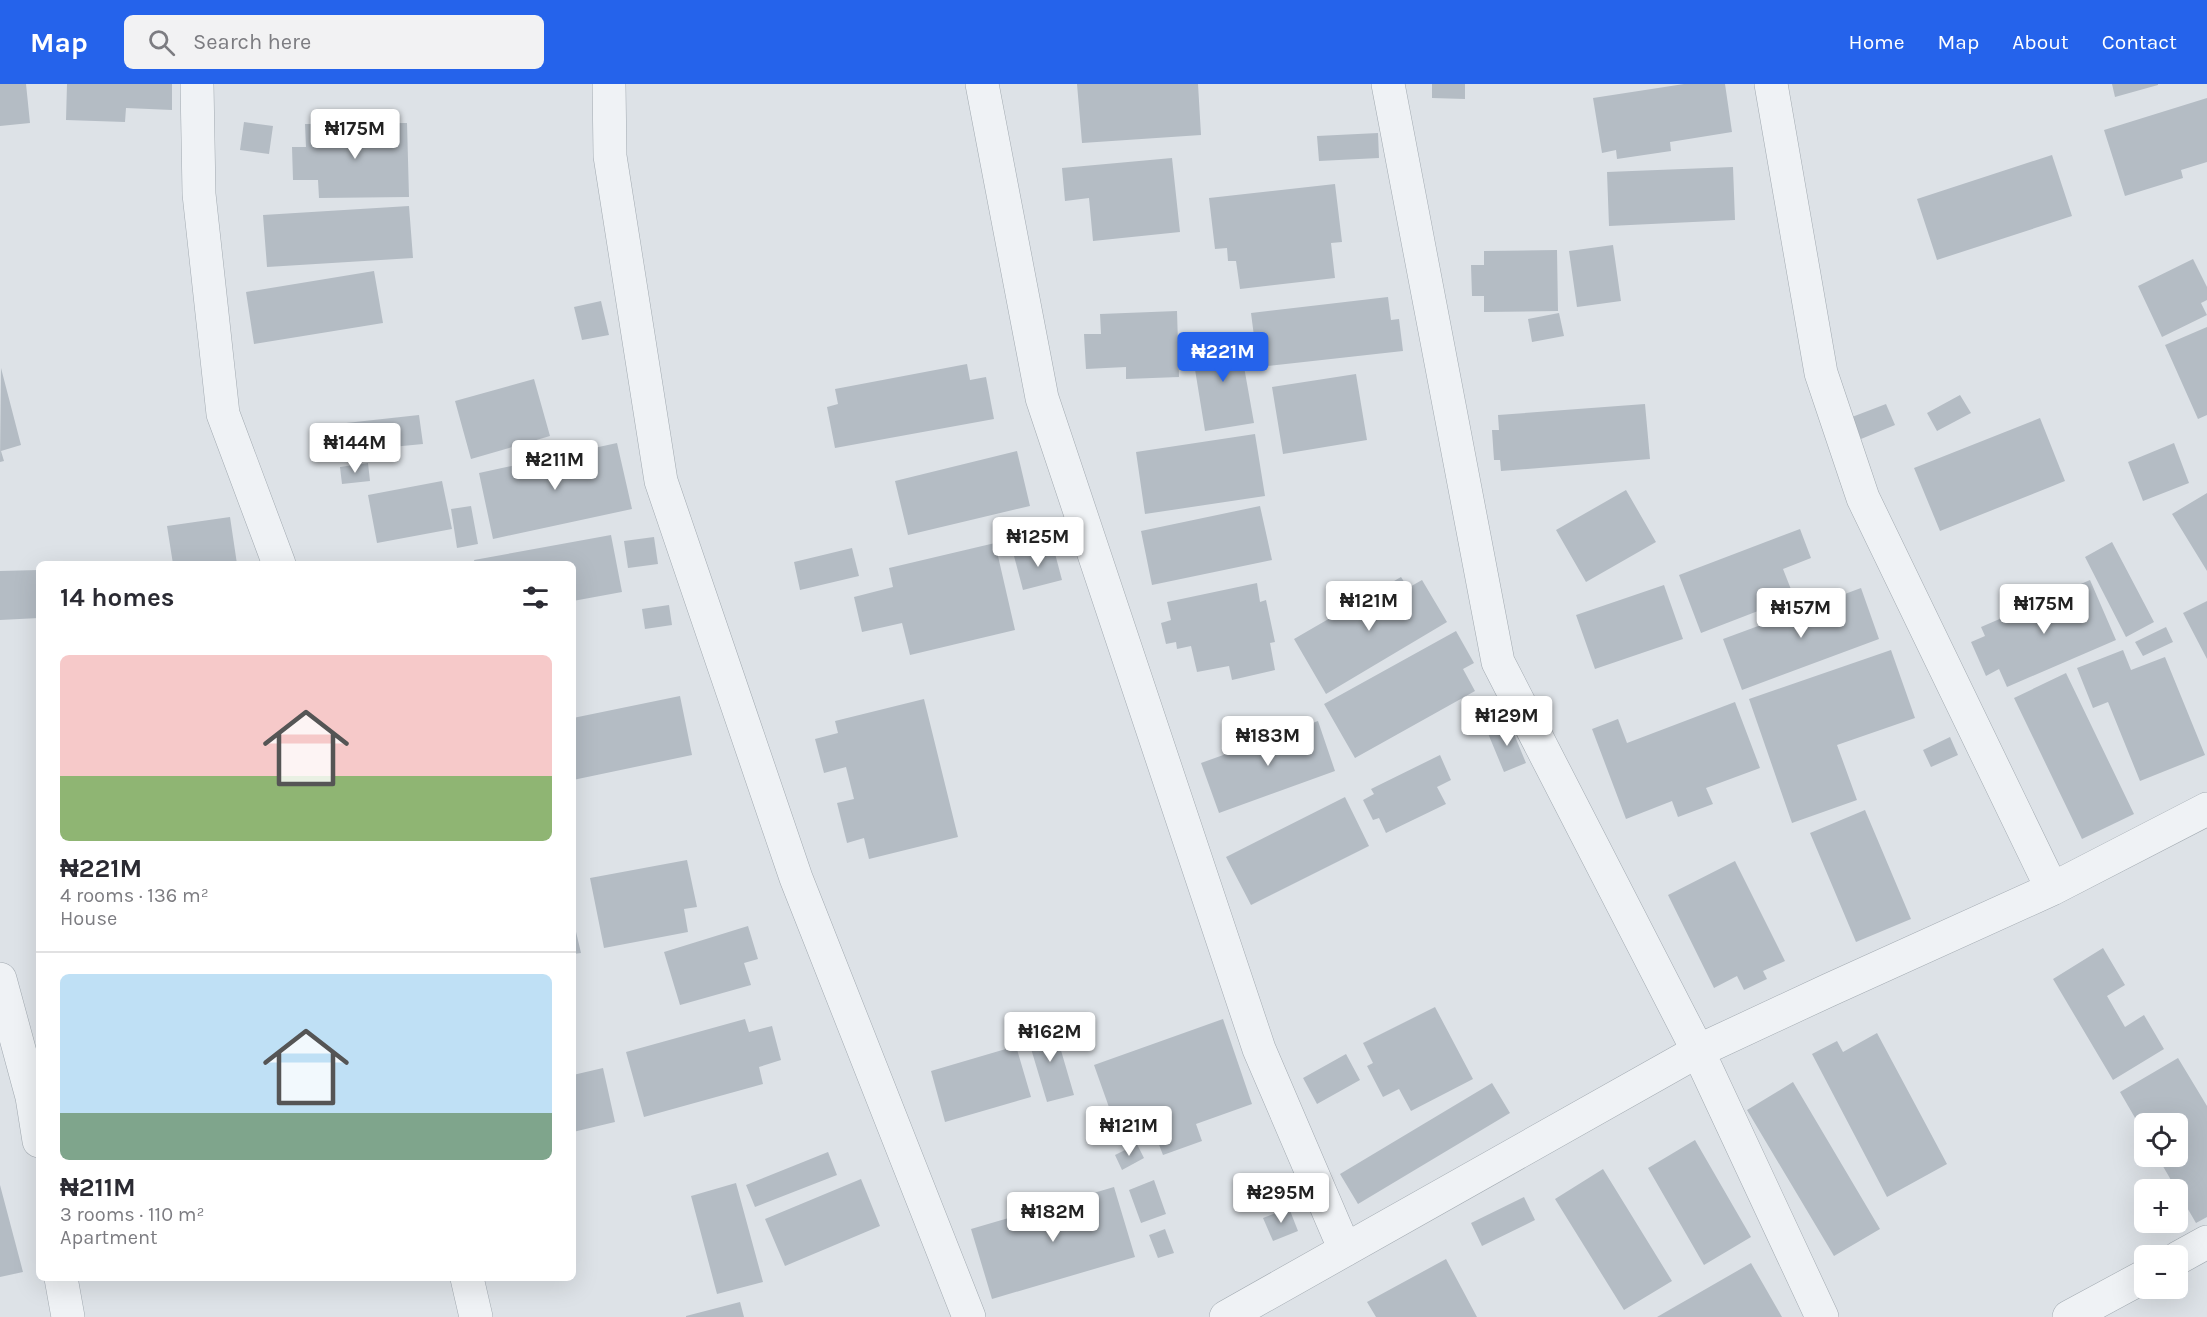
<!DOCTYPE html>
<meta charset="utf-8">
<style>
body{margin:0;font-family:Karla,sans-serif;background:#f2f2f3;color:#2b2b33;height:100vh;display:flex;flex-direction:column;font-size:22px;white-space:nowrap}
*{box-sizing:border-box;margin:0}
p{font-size:20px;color:#7c7c81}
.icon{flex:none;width:33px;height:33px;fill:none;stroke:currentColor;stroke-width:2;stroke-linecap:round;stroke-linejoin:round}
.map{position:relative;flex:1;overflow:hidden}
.panel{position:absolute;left:36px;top:477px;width:540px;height:720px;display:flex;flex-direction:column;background:#fff;border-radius:9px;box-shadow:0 6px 24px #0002}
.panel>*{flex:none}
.buttons{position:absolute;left:2134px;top:1029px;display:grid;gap:12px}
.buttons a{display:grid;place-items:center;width:54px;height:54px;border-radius:9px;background:#fff;box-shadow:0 6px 24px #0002;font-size:30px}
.price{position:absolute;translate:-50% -51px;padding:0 14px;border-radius:6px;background:#fff;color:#222;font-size:20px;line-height:39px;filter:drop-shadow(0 2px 3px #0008)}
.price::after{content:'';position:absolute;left:50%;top:36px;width:18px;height:14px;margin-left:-9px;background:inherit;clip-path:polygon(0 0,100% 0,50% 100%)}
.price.current{background:#2563eb;color:#fff}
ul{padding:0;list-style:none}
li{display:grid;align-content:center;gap:12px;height:318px;padding:0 24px}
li+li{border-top:2px solid #e1e1e2}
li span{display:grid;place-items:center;height:186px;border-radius:9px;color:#555}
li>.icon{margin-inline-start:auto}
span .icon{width:108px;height:108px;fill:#fffc;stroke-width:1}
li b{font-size:26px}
h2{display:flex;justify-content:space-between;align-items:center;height:72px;padding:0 24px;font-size:26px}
header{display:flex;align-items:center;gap:36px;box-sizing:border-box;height:84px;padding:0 30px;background:#2563eb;color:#fff}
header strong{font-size:28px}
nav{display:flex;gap:33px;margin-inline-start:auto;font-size:21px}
.search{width:420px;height:54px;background:#f2f2f3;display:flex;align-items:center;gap:15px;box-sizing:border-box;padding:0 21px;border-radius:9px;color:#7c7c81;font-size:22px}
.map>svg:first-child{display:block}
</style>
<header>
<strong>Map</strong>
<div class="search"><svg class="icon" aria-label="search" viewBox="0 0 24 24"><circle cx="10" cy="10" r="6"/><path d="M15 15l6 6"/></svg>Search here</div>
<nav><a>Home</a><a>Map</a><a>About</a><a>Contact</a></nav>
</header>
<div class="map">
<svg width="2207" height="1233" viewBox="0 0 2207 1233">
<rect width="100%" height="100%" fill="#dde2e7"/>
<!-- building -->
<path fill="#b4bcc4" d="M0,0H26L30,39L0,42Z
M67,0H172V26L126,24L125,38L66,36Z
M1077,0H1198L1201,51L1082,59Z
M1432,0H1465V15L1432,14Z
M1684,0H1725L1732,48L1670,58L1671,67L1617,75L1616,66L1602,69L1593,14Z
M2112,0H2158V1L2115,13Z
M2207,14V78L2181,86L2183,94L2125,112L2104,46Z
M244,38L273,42L269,70L240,66Z
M407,39L409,113L319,114L318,96H293L292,63H306L305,40Z
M1378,49L1379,74L1319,77L1317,52Z
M2052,71L2072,132L1937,176L1917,115Z
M1172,74L1180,148L1093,157L1089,114L1065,117L1062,84Z
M1733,83L1735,136L1609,142L1607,88Z
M1335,100L1342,158L1331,159L1335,194L1240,205L1236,177H1228L1227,164L1215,165L1209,114Z
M409,122L413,174L267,183L263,131Z
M1613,161L1621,217L1577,223L1569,167Z
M1557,166L1558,227L1484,228V212H1472L1471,181H1484V167Z
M2193,175L2207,203V216L2201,219L2207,231L2162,253L2138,202Z
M374,187L383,239L254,260L246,208Z
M1388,213L1391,236L1399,235L1403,267L1258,283L1251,229Z
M601,217L609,251L582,256L574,223Z
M1177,227L1179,293L1126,295V283L1086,285L1084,250H1101L1100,230Z
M1559,229L1564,252L1532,258L1528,235Z
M2207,243V331L2198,335L2165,261Z
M1238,249L1254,339L1205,347L1192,267L1205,265L1204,255Z
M967,280L970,296L986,293L994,335L835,364L827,323L838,320L835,305Z
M1,284L21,361L1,367L4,377L0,378Z
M1356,290L1367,356L1283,370L1272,303Z
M534,295L550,352L471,375L455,317Z
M1960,311L1971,329L1937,347L1927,329Z
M1645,320L1650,375L1501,387L1500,376H1494L1492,346H1499L1498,331Z
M1886,320L1895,341L1861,355L1852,333Z
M419,331L423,360L340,368L337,340Z
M2040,334L2065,397L1940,447L1914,384Z
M1255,350L1265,412L1145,430L1136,368Z
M617,359L632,425L493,455L479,389Z
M2174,359L2189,399L2143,417L2128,378Z
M1017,367L1030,422L908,451L895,397Z
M368,379L370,397L342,400L340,383Z
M442,397L452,445L377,459L368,411Z
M1626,406L1656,458L1586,498L1556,446Z
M2207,409V487L2172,430Z
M471,422L478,460L457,464L451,425Z
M1260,422L1272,476L1152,501L1141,447Z
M230,433L237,480H173L167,442Z
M1800,445L1811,474L1783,485L1794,513L1701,549L1679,491Z
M611,451L622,508L573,517V480H475L474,476Z
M654,453L658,480L628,484L624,457Z
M2112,458L2154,538L2126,553L2085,473Z
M995,459L1015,546L910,571L902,539L862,548L854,513L893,503L889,484Z
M1053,462L1062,496L1023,506L1014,472Z
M852,464L859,492L800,506L794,478Z
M39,486V534L0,536V487Z
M1401,493L1408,504L1422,496L1447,538L1326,610L1294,555Z
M2090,496L2116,556L2007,603L1999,585L1986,592L1971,558L1985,552L1981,543Z
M1257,499L1260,518L1266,516L1275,558L1270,559L1275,586L1232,596L1229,582L1197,588L1191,562L1177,565L1176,558L1166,560L1161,539L1171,536L1167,518Z
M1664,501L1683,555L1595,585L1576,531Z
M1861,504L1879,555L1742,606L1723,555Z
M2207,517V575L2183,529Z
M669,521L672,541L645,545L642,525Z
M2166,543L2173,558L2143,572L2135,558Z
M1456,547L1474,579L1463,585L1475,607L1355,674L1324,620Z
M1891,566L1915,634L1837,661L1857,716L1792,739L1749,615Z
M2123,566L2131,586L2165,573L2205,671L2140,697L2108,618L2093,624L2077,584Z
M2066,589L2134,730L2082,755L2014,614Z
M680,612L692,671L573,696V634Z
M924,615L958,753L869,775L864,754L847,759L837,719L854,715L846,683L824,689L815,655L838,649L835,637Z
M1735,618L1760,684L1706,704L1713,720L1678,733L1672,717L1626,735L1592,645L1618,635L1627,659Z
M1318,637L1335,687L1219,729L1201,679Z
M1509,638L1526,679L1504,688L1487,647Z
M1950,653L1958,671L1931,683L1923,666Z
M1440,671L1451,696L1437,703L1446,720L1386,749L1379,734L1373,736L1363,716L1374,710L1371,705Z
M1345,713L1369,762L1251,821L1226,773Z
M1865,726L1911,835L1856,858L1810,749Z
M687,776L697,823L684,825L688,848L604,864L590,794Z
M1735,777L1785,877L1763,887L1767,895L1744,906L1737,892L1714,904L1668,811Z
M573,835L581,869L573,870Z
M748,842L758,875L744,879L751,901L680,921L664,868Z
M2103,864L2125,901L2107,912L2125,943L2144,931L2164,965L2113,996L2053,895Z
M1435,923L1473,995L1411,1027L1399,1005L1383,1013L1367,982L1373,979L1363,959Z
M745,935L749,948L772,942L781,976L759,983L763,1000L644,1033L626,968Z
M1223,935L1252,1020L1196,1040L1202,1057L1163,1071L1156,1053L1141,1059L1137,1047L1132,1048L1129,1039L1116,1043L1094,981Z
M1053,939L1074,1011L1047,1018L1026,948Z
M1877,949L1947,1080L1887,1113L1812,970L1837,957L1843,968Z
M1016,962L1031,1013L945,1038L931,987Z
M1346,970L1360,996L1317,1020L1303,994Z
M2178,974L2207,1022V1133L2196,1139L2157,1072H2178V1040H2145V1051L2120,1008Z
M603,984L615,1038L573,1048V991Z
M1793,998L1880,1145L1834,1172L1747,1026Z
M1492,999L1510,1029L1358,1120L1340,1090Z
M1695,1056L1751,1153L1704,1181L1648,1084Z
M1137,1060L1144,1074L1122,1086L1115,1071Z
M828,1068L837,1091L755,1123L746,1101Z
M1603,1085L1672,1197L1624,1226L1555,1115Z
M861,1095L880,1142L785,1182L765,1135Z
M1154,1096L1166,1130L1141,1139L1129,1106Z
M736,1099L763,1198L717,1210L691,1112Z
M0,1101L23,1188L0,1193Z
M1114,1103L1135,1173L992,1215L971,1145Z
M1524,1113L1535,1136L1482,1162L1471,1139Z
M1289,1124L1298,1147L1273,1157L1263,1134Z
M1165,1145L1174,1169L1158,1174L1149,1151Z
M1446,1175L1477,1233H1376L1367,1218Z
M1751,1179L1782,1233H1657Z
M740,1218L744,1233H686V1232Z"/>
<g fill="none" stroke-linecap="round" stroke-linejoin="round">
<defs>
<path id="minor" d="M197,0L199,110L223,330L279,480
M609,0L610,72L661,397L796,794L969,1233
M982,0L1042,314L1259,965L1345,1166
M1388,0L1498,578L1698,967L1822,1233
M1771,0L1821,289L1863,414L2052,805
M0,895L32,1013L39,1057
M2178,1174L2207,1158
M61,1194L68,1233
M467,1194L476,1233
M1226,1233L1698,967L1829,906L2052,805L2207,725
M2069,1233L2145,1192"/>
</defs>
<!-- minor casing -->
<use href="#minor" stroke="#a2aab1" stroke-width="34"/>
<!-- minor -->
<use href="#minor" stroke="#eff2f5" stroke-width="33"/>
</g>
</svg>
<div class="buttons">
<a><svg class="icon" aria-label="locate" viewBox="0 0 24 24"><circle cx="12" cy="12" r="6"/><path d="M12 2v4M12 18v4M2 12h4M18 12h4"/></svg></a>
<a>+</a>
<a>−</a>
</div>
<b class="price" style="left:355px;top:76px">₦175M</b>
<b class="price current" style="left:1223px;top:299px">₦221M</b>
<b class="price" style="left:355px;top:390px">₦144M</b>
<b class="price" style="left:555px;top:407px">₦211M</b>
<b class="price" style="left:1038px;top:484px">₦125M</b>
<b class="price" style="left:1369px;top:548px">₦121M</b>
<b class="price" style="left:2044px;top:551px">₦175M</b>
<b class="price" style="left:1801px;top:555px">₦157M</b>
<b class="price" style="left:1507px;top:663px">₦129M</b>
<b class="price" style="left:1268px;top:683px">₦183M</b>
<b class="price" style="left:1050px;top:979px">₦162M</b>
<b class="price" style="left:1129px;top:1073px">₦121M</b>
<b class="price" style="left:1281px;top:1140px">₦295M</b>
<b class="price" style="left:1053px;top:1159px">₦182M</b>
<section class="panel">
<h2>14 homes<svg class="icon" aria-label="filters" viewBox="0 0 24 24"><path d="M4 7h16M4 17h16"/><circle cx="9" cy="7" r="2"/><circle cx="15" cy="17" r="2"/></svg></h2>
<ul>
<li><span style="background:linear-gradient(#f6c9c9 65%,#8fb573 0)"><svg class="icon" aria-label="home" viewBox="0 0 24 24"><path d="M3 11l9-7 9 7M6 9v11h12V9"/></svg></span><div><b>₦221M</b><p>4 rooms · 136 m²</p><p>House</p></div></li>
<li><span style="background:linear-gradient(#bfe0f5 75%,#7fa58c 0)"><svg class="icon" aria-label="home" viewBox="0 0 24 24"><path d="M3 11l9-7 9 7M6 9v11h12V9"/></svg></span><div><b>₦211M</b><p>3 rooms · 110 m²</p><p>Apartment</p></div></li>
</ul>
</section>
</div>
